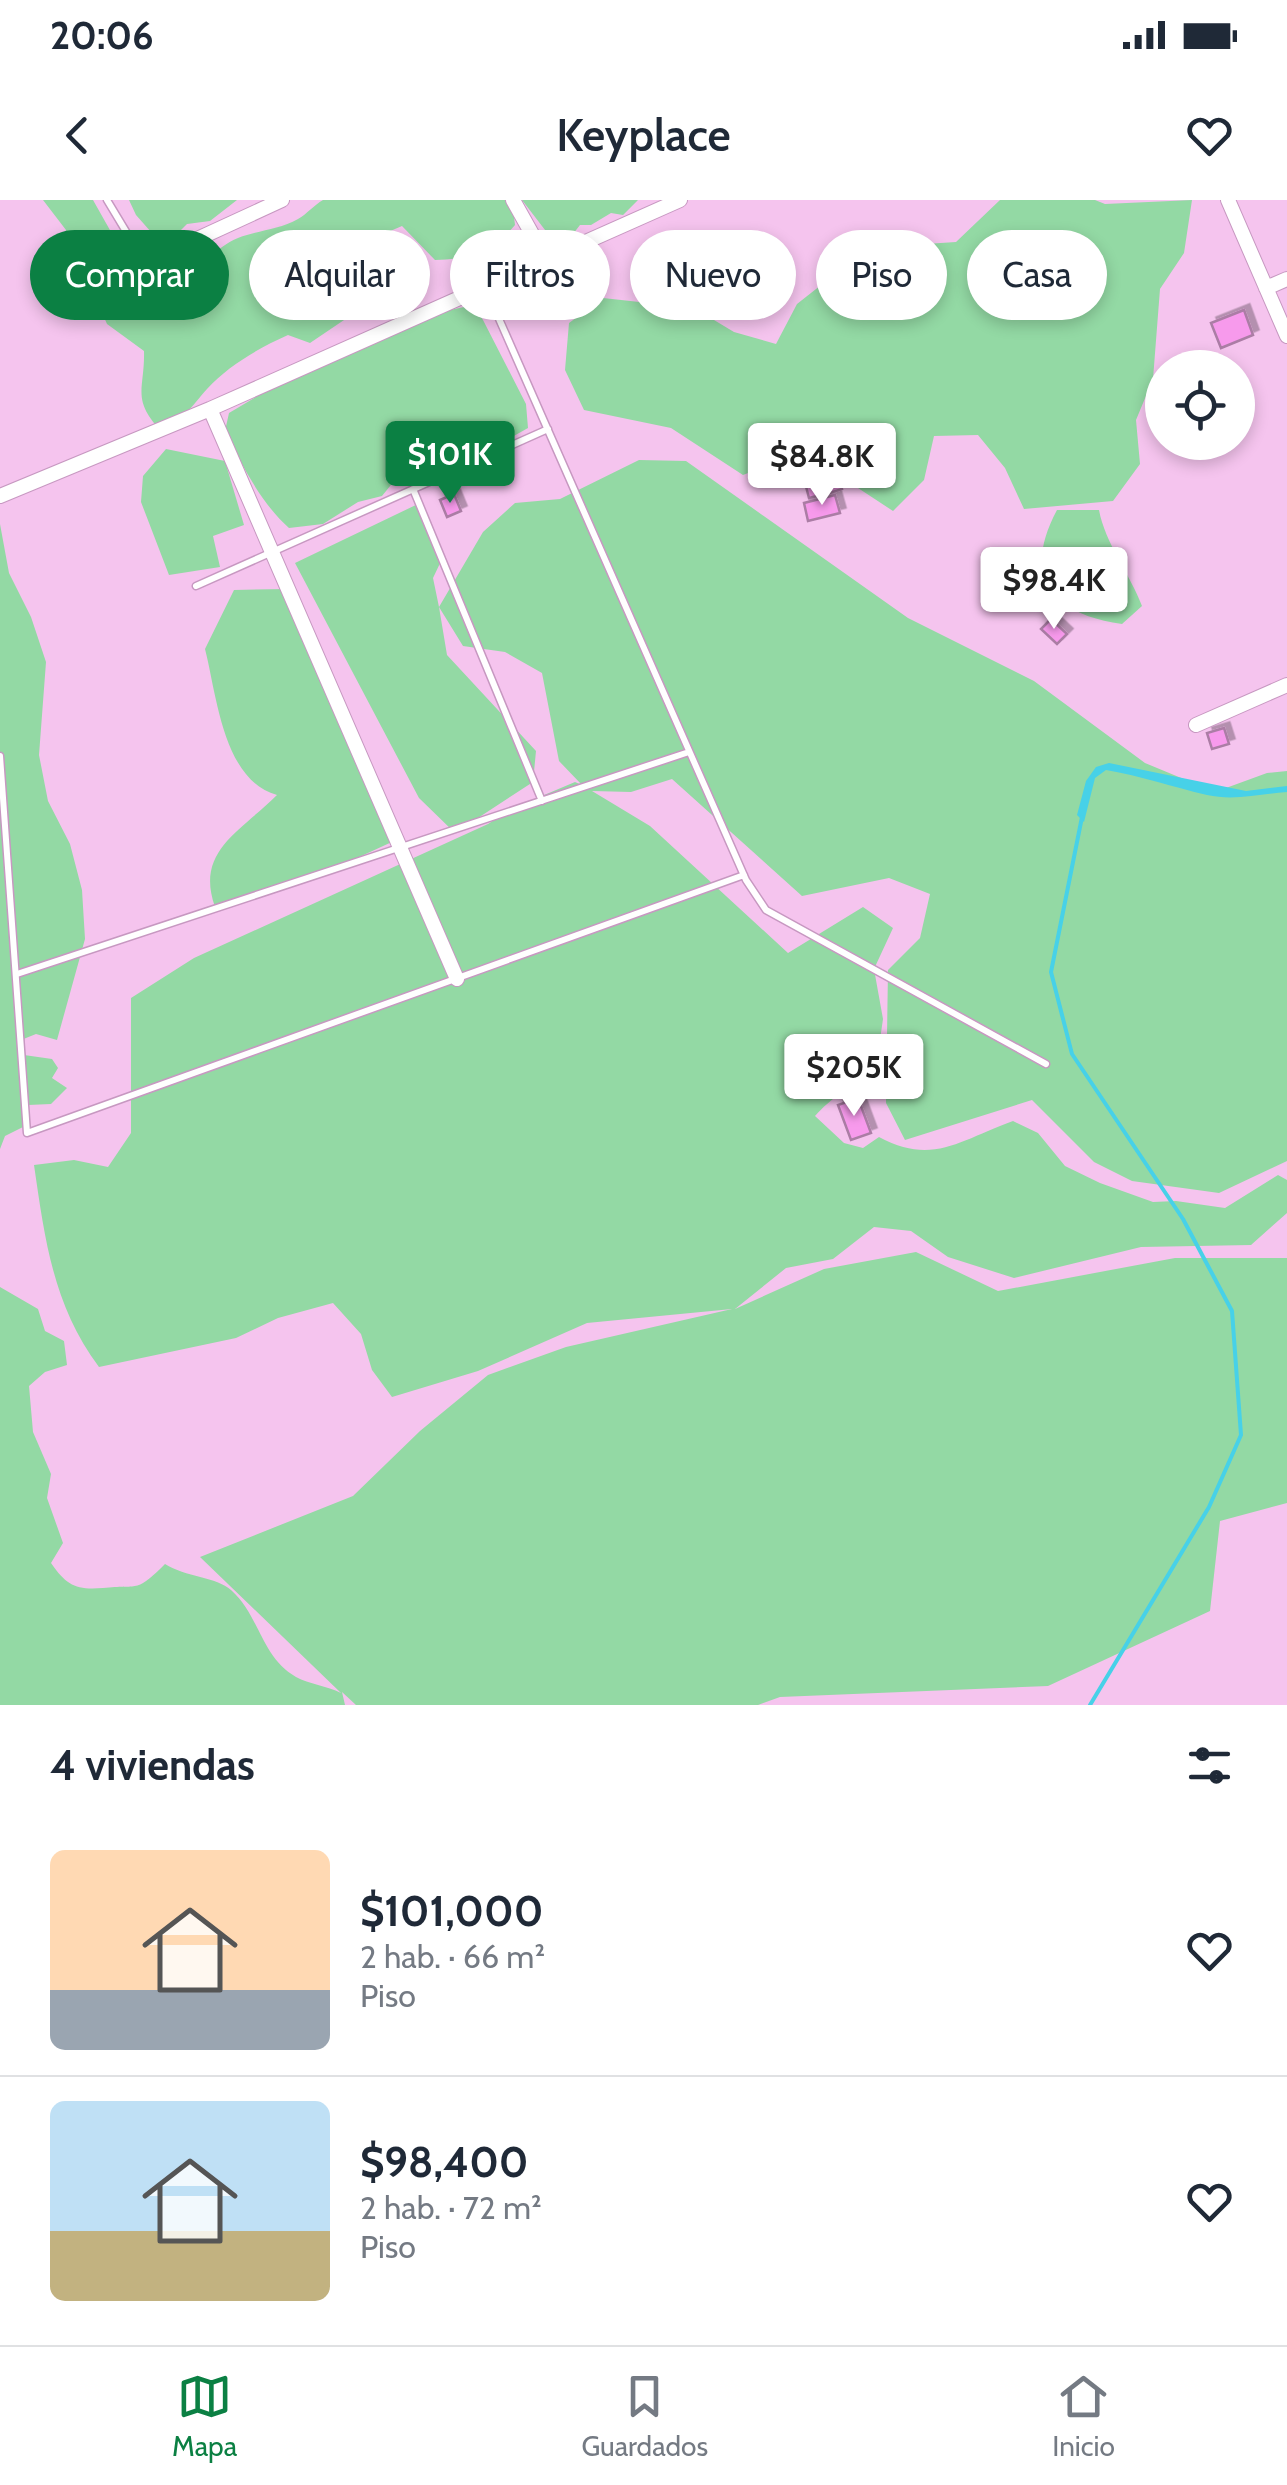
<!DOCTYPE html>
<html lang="es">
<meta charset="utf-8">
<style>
body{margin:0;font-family:Cabin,sans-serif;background:#f6f6f7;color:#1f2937;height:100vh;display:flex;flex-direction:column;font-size:38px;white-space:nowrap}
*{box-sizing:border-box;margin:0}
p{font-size:32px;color:#747a83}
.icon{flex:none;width:55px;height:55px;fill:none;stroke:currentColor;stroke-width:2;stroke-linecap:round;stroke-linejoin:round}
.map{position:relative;height:1505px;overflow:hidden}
.details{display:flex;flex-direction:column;background:#fff;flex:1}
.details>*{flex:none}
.hud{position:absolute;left:30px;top:30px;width:1228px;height:90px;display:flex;gap:20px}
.buttons{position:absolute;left:1145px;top:150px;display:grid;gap:20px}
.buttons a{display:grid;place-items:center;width:110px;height:110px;border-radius:50%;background:#fff;box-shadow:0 5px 15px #0003;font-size:50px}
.price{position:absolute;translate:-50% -85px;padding:0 22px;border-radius:10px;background:#fff;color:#222;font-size:32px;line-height:65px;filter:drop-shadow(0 2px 5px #0008)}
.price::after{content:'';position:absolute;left:50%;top:60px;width:30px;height:22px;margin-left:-15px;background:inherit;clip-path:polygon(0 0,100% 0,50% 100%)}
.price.current{background:#0b8043;color:#fff}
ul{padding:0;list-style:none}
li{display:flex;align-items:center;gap:30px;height:250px;padding:0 50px}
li+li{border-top:2px solid #e0e1e3}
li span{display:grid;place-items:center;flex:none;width:280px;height:200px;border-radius:15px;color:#555}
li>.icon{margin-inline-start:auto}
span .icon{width:120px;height:120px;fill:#fffc;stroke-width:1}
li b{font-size:42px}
h2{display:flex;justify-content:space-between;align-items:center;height:120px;padding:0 50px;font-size:42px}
.pill{padding:0 35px;border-radius:45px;background:#fff;box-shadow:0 5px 15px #0003;font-size:35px;line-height:90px}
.pill.current{background:#0b8043;color:#fff}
.status{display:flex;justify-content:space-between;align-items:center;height:70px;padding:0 50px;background:#fff;direction:ltr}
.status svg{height:28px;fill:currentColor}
header{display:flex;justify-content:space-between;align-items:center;height:130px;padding:0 50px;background:#fff;font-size:45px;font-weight:600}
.menu{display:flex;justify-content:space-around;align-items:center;height:140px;border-top:2px solid #e0e1e3;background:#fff;font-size:28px;color:#747a83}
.menu a{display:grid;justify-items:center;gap:5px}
.menu .current{color:#0b8043}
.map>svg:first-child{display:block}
</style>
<div class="status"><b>20:06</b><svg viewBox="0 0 49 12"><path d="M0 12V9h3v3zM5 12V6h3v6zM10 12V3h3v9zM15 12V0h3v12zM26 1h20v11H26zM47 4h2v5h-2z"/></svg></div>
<header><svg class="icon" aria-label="back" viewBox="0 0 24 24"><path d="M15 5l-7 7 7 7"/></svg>Keyplace<svg class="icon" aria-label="heart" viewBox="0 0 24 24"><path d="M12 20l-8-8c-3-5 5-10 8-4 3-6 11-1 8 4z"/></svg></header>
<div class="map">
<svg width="1287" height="1505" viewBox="0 0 1287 1505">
<defs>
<filter id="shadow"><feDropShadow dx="5.5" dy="-5.5" stdDeviation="0" flood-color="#0004"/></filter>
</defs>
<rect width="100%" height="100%" fill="#f5c4ee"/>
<!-- green -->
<path fill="#93d9a4" d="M43,0H93L137,78C197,98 197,55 238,38C258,30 279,30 298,19C307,14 314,5 323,0H512L515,25C492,52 470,59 435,60L402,26L381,35L377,57L360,76L347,118L310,143L288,135C259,148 229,165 207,189C191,207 183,221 160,230C131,198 145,189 144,151L107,124L90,86L73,74L61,54L66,30Z
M129,0H237L210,21L187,24L171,40L159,41L136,15Z
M522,0H638L623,15L611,13L591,25H580L566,43H555Z
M1000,0H1095L1105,4L1192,0L1184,53L1160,89L1153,179L1136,220L1140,264L1113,301L1024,309L1005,268L978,235L934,236L924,280L893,311L858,288L830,254L784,259L743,275L671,228L584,210L565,170L569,123L603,98L694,108L734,132L776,144L797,104L830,78L875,70L910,45L956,42Z
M464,107L475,108L483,120L526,204L528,228L498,245L463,242L447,262L399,275L382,296L358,302L323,324L289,328C260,302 242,265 225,231L229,213L313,163L436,113Z
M166,249L225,261L244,325L213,336L220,367L169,375L141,302L143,276Z
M639,260L686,261L908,418L1034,481L1145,563L1215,592L1267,573L1287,571V961L1219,993L1132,981L1094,962L1032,900L905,940L886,903L888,770L920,738L930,694L889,678L802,696L672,579L631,592L592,591L650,626L788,753L863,707L893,728L874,769L883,819L873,888C846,886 833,897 815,916L844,943L863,948L879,937C933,966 960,940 1013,921L1038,933L1065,966L1100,983L1153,1002L1176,1001L1225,1008L1278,975L1287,980V1013L1251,1045L1141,1047L1014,1078L948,1057L911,1031L874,1027L833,1059L786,1068L735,1109L824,1069L916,1052L998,1091L1175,1058H1287V1303L1220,1321L1210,1411L1048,1486L780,1497L758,1505H356L342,1492L345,1505H0V1087L38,1109L45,1131L64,1141L67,1165L45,1172L29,1186L33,1232L51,1274L47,1298L63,1343L51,1363C67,1386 76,1390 103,1388C139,1384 135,1394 165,1364C185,1377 217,1377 231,1390C260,1416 261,1457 296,1477C309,1484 327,1486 341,1493L200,1357L353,1296L420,1231L488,1175L566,1147L732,1109L587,1123L478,1171L392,1197L372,1170L361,1134L333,1103L278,1118L236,1138L99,1167C53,1105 45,1040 34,965L74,960L108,967L131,933V798L194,758L488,624L511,609L575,582L582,585L559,561L542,473L505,452L463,446L439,407L447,455L536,551L533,582L455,633L419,598L295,363L420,303L443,357L433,378L439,407L483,332L515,303L560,299Z
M1057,310H1099C1105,343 1130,374 1142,406L1122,424C1052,414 1021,377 1057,310Z
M0,324L9,373L31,417L46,462L39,555L48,601L70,644L82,690L85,739L57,840L36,834L21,840L24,855L52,859L58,868L52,878L67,888L51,904L28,905L25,926L5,936L0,949Z
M286,389L394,641L331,670L215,707C195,651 240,632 277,595C223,580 217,496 205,449L234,390Z"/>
<!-- water -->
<path fill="#47d1e8" d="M1109,563L1246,591L1287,586V592C1260,594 1234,601 1207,595C1173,587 1141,576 1106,570L1095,578L1084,622L1077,615L1086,581L1096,567Z"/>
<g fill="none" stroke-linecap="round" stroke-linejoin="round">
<!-- stream -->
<path stroke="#47d1e8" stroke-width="4" d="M1082,617L1051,772L1072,854L1183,1019L1232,1111L1241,1235L1209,1307L1090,1505"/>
</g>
<!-- building -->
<path fill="#f79aec" stroke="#ab7da5" stroke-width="2.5" filter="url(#shadow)" d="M1244,110L1253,135L1221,148L1211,123Z
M836,270L842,289L827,294L820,275Z
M820,275L825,294L809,298L804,279Z
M454,294L461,311L447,317L440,300Z
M835,295L840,313L808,321L804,303Z
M1051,419L1067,434L1057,444L1041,429Z
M1224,528L1229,544L1212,549L1207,533Z
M858,898L871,933L851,940L838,905Z"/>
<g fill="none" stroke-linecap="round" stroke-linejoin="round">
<defs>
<path id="lane" d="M107,0L145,63
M485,87L746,680L766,710L1046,864
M413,289L542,601
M196,386L548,229
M0,556L27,933L744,675
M17,774L689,552"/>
<path id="street" d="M513,0L546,59
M1228,0L1287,136
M145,63L282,0
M1266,88L1287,79
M210,209L457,779
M0,296L210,209L680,0
M1196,525L1287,485"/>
</defs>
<!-- lane casing -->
<use href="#lane" stroke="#c798c1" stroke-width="9"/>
<!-- street casing -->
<use href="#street" stroke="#c798c1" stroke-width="16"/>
<!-- lane -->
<use href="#lane" stroke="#fff" stroke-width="6"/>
<!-- street -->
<use href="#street" stroke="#fff" stroke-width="14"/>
</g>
</svg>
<div class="buttons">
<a><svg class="icon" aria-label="locate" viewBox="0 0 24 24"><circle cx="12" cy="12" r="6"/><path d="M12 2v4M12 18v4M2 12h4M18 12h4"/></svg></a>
</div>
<b class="price current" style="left:450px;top:306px">$101K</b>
<b class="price" style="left:822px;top:308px">$84.8K</b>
<b class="price" style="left:1054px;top:432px">$98.4K</b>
<b class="price" style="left:854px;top:919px">$205K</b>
<div class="hud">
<a class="pill current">Comprar</a>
<a class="pill">Alquilar</a>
<a class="pill">Filtros</a>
<a class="pill">Nuevo</a>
<a class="pill">Piso</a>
<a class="pill">Casa</a>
</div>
</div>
<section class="details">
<h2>4 viviendas<svg class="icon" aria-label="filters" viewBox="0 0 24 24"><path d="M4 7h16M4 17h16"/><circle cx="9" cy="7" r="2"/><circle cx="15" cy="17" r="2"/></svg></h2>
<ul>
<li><span style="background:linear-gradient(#ffd9b3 70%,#9aa5b1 0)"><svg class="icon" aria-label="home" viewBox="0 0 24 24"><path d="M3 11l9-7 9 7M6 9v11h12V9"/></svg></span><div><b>$101,000</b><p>2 hab. · 66 m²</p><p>Piso</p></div><svg class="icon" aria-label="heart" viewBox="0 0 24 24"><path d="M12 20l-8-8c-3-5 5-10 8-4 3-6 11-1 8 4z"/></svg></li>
<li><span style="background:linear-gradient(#bfe0f5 65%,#c2b280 0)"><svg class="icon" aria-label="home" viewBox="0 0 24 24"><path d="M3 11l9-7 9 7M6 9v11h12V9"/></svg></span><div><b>$98,400</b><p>2 hab. · 72 m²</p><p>Piso</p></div><svg class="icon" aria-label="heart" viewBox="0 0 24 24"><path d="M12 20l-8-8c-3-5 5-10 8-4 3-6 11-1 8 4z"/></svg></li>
</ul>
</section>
<nav class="menu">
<a class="current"><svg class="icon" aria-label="map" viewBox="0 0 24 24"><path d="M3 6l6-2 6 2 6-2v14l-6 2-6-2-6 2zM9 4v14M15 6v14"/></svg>Mapa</a>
<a><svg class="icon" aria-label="saved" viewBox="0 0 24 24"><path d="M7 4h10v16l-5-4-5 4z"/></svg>Guardados</a>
<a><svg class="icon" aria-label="home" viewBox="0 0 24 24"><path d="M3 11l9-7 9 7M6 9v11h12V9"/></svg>Inicio</a>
</nav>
